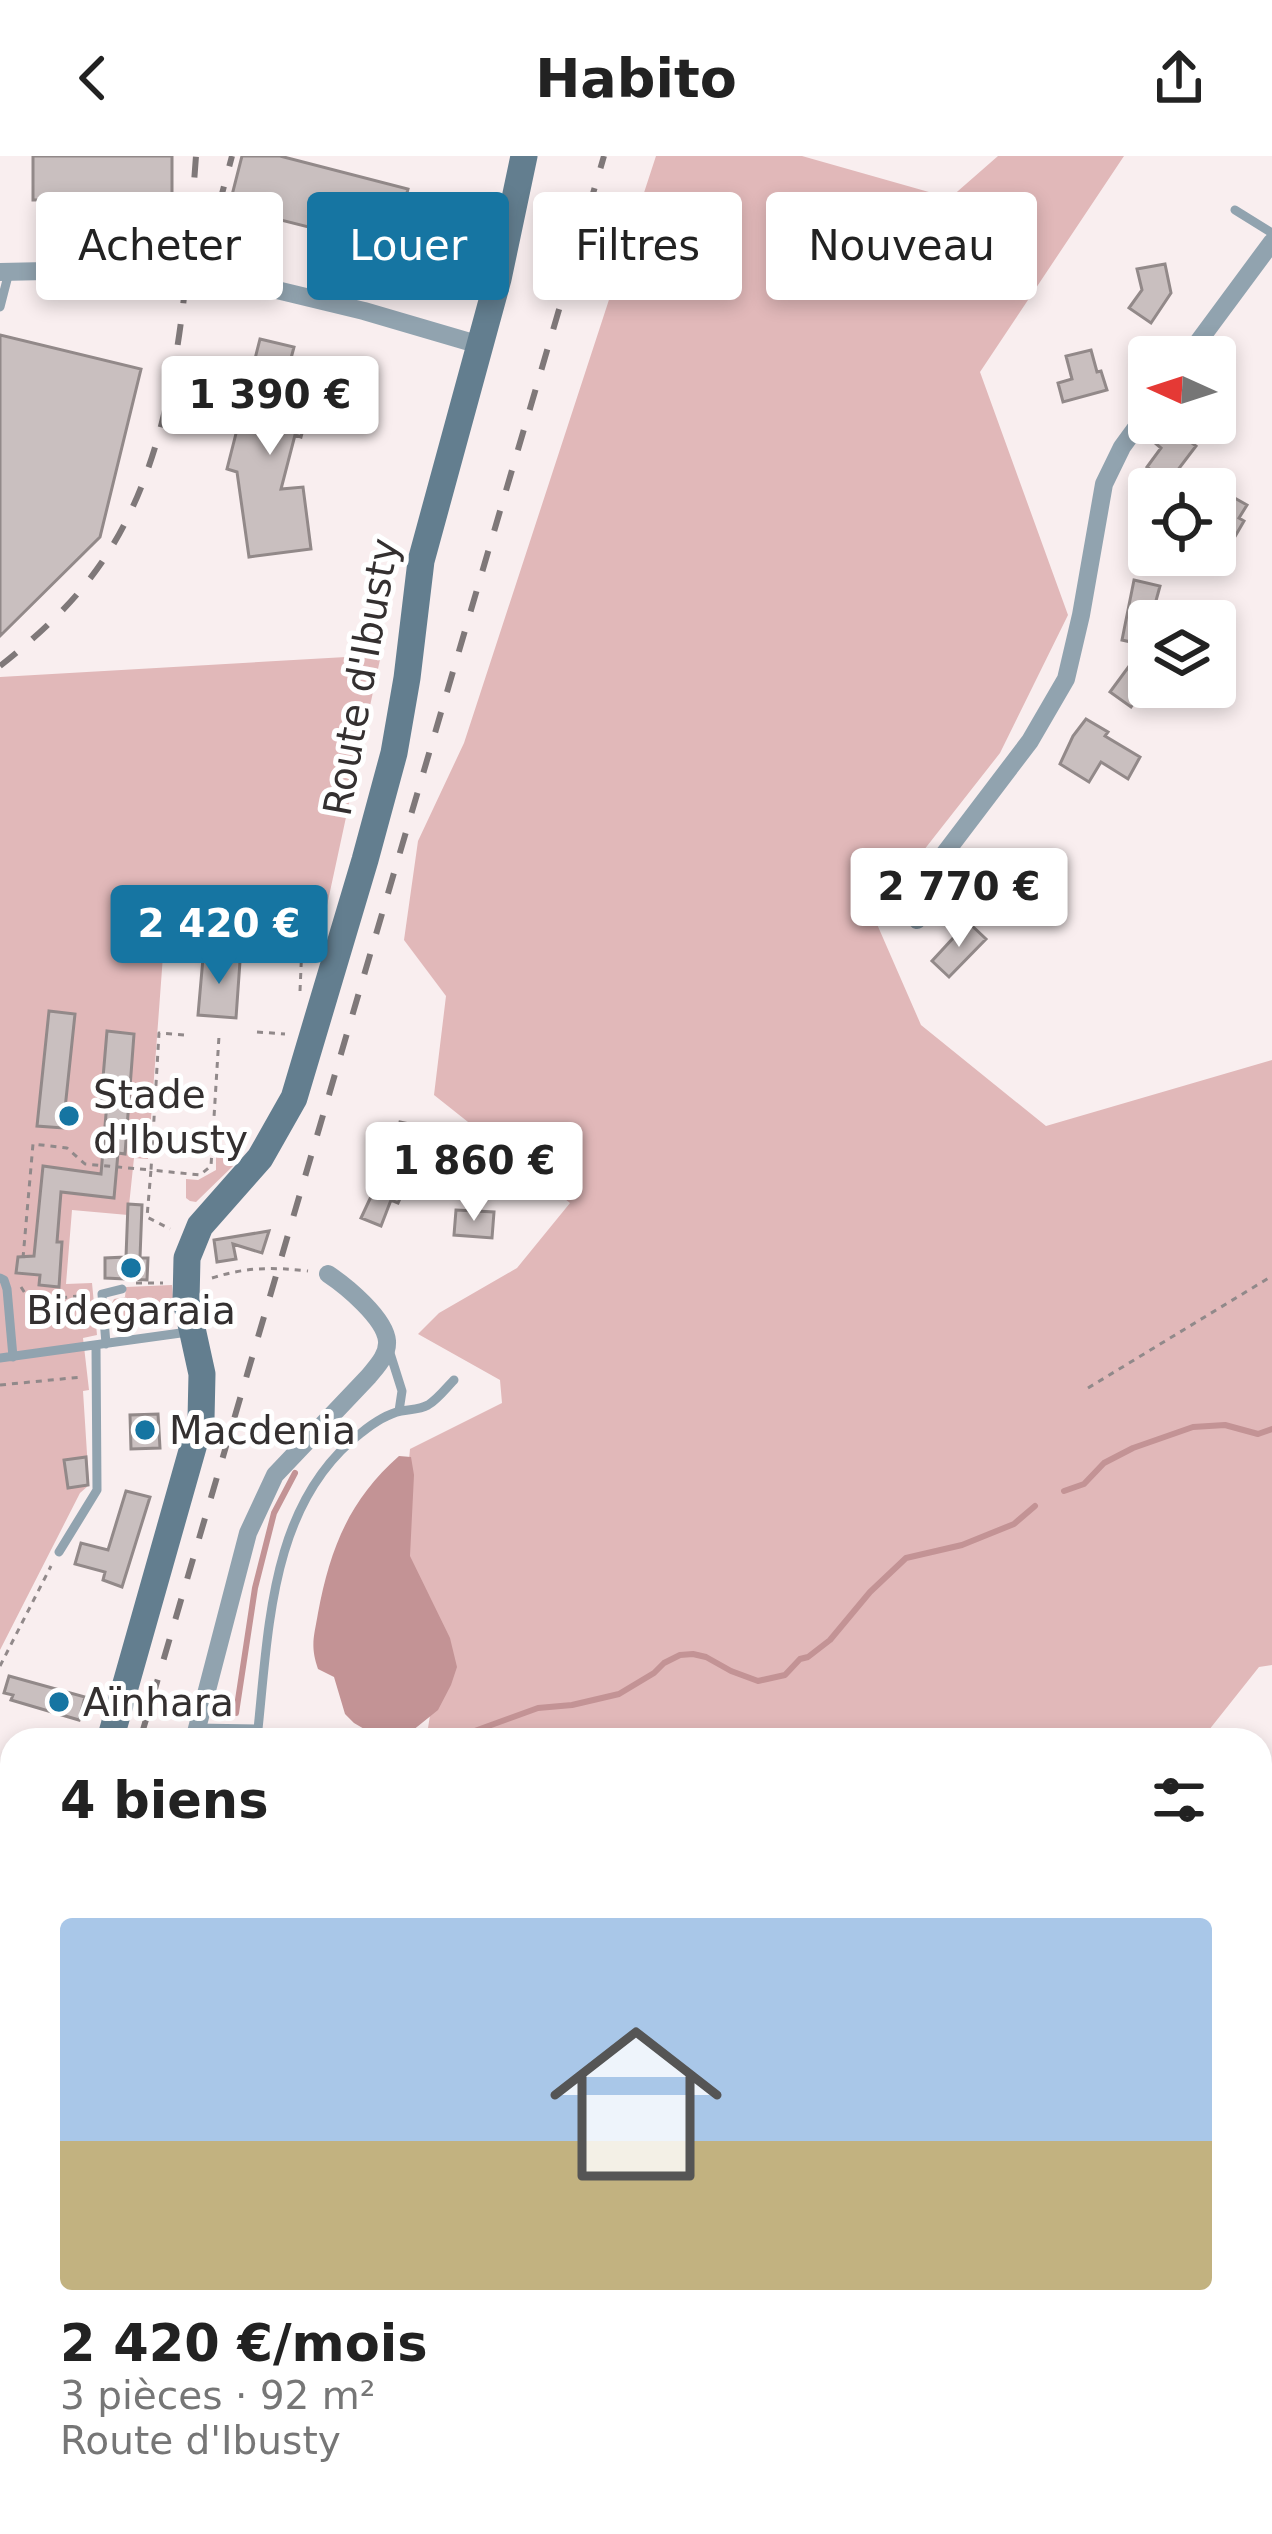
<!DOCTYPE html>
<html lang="fr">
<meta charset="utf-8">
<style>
body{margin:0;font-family:"DejaVu Sans",sans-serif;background:#f6f6f6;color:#222;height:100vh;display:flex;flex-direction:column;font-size:45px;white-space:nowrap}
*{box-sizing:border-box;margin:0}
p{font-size:39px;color:#767676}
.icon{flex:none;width:66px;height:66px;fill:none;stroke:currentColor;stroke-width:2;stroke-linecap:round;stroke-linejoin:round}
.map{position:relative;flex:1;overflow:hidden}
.drawer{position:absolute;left:0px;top:1572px;width:1272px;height:807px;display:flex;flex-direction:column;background:#fff;border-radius:36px 36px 0 0;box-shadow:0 6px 18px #0003}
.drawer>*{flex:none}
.banner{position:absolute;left:36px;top:36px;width:1200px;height:108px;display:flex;gap:24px}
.needle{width:78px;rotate:273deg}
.controls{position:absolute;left:1128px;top:180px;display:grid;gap:24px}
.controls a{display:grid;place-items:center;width:108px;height:108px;border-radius:12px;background:#fff;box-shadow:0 6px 18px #0003;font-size:60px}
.price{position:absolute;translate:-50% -102px;padding:0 27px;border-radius:12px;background:#fff;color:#222;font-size:39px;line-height:78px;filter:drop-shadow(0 3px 6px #0008)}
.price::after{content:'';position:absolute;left:50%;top:72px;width:36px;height:27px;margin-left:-18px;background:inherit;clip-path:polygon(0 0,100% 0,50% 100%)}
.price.selected{background:#1675a2;color:#fff}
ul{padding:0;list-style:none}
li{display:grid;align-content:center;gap:24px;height:636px;padding:0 60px}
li+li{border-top:3px solid #e0e0e0}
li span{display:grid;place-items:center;height:372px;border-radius:12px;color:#555}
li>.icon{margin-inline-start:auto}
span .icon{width:216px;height:216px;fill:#fffc;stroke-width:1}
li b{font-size:51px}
h2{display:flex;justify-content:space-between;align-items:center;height:144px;padding:0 60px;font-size:51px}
.chip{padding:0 42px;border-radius:12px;background:#fff;box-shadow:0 6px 18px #0003;font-size:42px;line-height:108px}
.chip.selected{background:#1675a2;color:#fff}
header{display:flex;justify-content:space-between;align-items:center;height:156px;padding:0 60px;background:#fff;font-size:54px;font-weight:700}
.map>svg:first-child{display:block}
</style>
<header><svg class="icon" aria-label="back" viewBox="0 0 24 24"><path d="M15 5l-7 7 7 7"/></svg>Habito<svg class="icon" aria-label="share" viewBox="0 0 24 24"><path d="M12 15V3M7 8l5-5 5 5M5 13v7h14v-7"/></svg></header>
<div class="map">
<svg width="1272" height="2378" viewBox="0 0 1272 2378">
<rect width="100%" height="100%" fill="#f9eeef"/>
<!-- green -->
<path fill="#e1b8b9" d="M656,0H802L950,42L998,0H1124L980,216L1068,459L1000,597L873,759L921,869L1046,970L1272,904V1509L1259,1511L1201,1584H428V1572L441,1490L400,1401L410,1293L502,1247L500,1224L418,1178L439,1157L517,1112L570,1047L434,939L446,840L404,784L418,685L464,587Z
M381,499L323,768L159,756L156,784L164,786L148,1003L134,1002L128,1059L72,1054L66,1128L92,1127L97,1179L83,1182L89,1234L83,1235L89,1329L80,1337L0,1494V521Z
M216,994L235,995L233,1010L196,1046L190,1045L186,1042V1023L198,1024L216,1014Z
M172,1129L174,1154L170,1162L110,1169L109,1153L114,1143L125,1141L126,1131Z
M557,2367H865L878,2378H549Z"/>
<!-- water -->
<path fill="#c39395" d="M399,1300L411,1301L414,1319L410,1400L450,1482L457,1511L451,1529L438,1554L407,1579L389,1581L371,1577L354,1567L345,1558L334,1521L318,1513C310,1489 314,1481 318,1457C330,1393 349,1344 399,1300Z"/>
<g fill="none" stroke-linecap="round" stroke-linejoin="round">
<!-- stream -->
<path stroke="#c39395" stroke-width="6" d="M1064,1335L1084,1328L1104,1307L1133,1292L1193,1271L1225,1269L1258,1278L1272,1273
M236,1557L255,1432L274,1357L295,1317
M303,1582L310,1584
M450,1584L538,1552L572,1549L619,1538L654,1517L664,1507L680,1499L693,1498L706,1501L731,1515L758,1525L785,1519L800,1503L808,1501L830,1484L870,1436L906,1402L962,1389L1014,1368L1035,1350
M7,2378L12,2155"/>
</g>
<!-- building -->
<path fill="#c9bfbf" stroke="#928989" stroke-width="3" d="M33,0H172V43L33,44Z
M242,0H280L408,33L392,92L229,51Z
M1165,108L1171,137L1151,167L1129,152L1142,134L1137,113Z
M0,179L141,213L100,381L0,480Z
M260,183L294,191L280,244L309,251L301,281L295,279L281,333L303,331L311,393L249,401L237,316L227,313Z
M1091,194L1097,216L1101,215L1107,234L1063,246L1058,227L1072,223L1066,200Z
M1168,269L1196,290L1168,327L1147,311L1161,292L1154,286Z
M1224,336L1247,349L1239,362L1244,365L1233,384L1215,374V353Z
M1134,424L1160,430L1144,489L1122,484Z
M1135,502L1149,512V526L1131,551L1110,536Z
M1086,563L1108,576L1105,580L1140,601L1128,623L1101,606L1089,626L1060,608L1073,580Z
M976,715L1000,737L988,750L964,728Z
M968,766L986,783L949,821L932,805Z
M223,800L240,805L236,862L198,859L203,802Z
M49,855L75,858L63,972L37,970Z
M107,875L134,878L125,998L118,997L114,1042L61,1036L57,1086H62L59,1131L39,1129L40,1119L16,1117L18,1101L34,1100L43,1010L101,1018L107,946L101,945Z
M400,966L418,970L412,995L394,991Z
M382,1017L407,1027L398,1047L391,1044L381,1070L361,1062Z
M128,1048L142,1049L140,1102H148L147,1124L105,1122V1102L126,1101Z
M456,1054L494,1056L492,1082L454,1079Z
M269,1075L262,1097L233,1088L236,1103L217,1106L214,1084Z
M158,1258L160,1292L131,1293L130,1259Z
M86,1301L88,1329L68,1332L64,1304Z
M126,1335L150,1341L122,1431L103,1424L105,1416L75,1408L81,1387L108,1394Z
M9,1520L85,1541L79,1564L11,1544L13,1539L4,1537Z"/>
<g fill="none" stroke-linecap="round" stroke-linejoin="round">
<!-- path -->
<path stroke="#91898a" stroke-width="3" stroke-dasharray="6 6" stroke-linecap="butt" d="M300,835L302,789
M257,876L285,878
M184,879L159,877L151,1014L200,1019L211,1010L219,880
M23,1102L33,988L67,992L85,1008L151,1014L147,1061L170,1073
M212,1122C246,1111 273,1111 308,1115
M136,1127H163
M21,1131L30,1145L88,1139
M0,1229L82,1221
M1088,1232L1272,1120
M0,1510L51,1410"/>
<!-- lane -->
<path stroke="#91a3af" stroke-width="9" d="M1235,54L1272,77
M0,151L9,116
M0,1122L4,1124L7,1133L13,1201
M106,1188L102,1138L122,1133
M390,1197L402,1235L399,1255
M0,1202L188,1176
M59,1396L97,1334L96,1190
M197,1572L258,1573
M265,1584L258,1573C269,1469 271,1346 361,1277C372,1268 387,1258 401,1255C410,1253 419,1254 428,1249C438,1243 446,1232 454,1224"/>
<!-- street -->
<path stroke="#91a3af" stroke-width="18" d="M0,116L186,112L364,155L480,189
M1187,201L1272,86
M917,764L923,726L1030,585L1066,523L1081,459L1104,328L1122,291L1149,254
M194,1584L248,1377L275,1319L369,1220C377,1210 388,1199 387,1185C385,1162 346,1130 328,1118
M1260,1901L1272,1927
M1260,2124C1272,2109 1269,2084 1264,2066
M81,2367L83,2378"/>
<!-- secondary -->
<path stroke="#637e8f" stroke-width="27" d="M110,1584L201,1263L202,1218L186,1145L187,1102L200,1070L260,1002L294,942L365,704L394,597L407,522L421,405L498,123L524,0
M0,1985L12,1879"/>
<!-- rail -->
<path stroke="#7f7879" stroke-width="6" stroke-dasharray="21 21" stroke-linecap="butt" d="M197,132L232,0
M0,510C39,479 74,447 102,406C179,293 186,132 196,0
M140,1584L604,0
M31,2378L32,2367"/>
</g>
<!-- markers -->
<g fill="#1675a2" stroke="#fff" stroke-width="4.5">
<circle cx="69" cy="960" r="12"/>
<circle cx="131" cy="1112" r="12"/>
<circle cx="145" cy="1274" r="12"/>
<circle cx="59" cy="1546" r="12"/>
</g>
<g text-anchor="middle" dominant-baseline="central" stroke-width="10" stroke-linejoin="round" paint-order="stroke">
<!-- street labels -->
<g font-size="39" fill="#343030" stroke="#fff">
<text transform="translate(361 521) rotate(-80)">Route d'Ibusty</text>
</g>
<!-- poi labels -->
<g font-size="39" fill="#343030" stroke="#fff" text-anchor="start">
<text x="93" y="938">Stade<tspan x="93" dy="45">d'Ibusty</tspan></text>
<text x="131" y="1154" text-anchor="middle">Bidegaraia</text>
<text x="169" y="1274">Macdenia</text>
<text x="83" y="1546">Aïnhara</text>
</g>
</g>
</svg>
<div class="controls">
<a><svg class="needle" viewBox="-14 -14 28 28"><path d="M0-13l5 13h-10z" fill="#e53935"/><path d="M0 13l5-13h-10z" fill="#767676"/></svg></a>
<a><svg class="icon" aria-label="locate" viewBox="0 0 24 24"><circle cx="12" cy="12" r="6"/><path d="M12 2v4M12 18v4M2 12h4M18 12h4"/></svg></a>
<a><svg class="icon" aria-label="layers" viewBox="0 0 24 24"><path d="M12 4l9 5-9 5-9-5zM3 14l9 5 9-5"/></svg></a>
</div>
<b class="price" style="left:270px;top:302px">1 390 €</b>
<b class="price" style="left:959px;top:794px">2 770 €</b>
<b class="price selected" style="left:219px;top:831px">2 420 €</b>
<b class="price" style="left:474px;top:1068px">1 860 €</b>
<div class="banner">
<a class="chip">Acheter</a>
<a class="chip selected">Louer</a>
<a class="chip">Filtres</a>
<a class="chip">Nouveau</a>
</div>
<section class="drawer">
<h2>4 biens<svg class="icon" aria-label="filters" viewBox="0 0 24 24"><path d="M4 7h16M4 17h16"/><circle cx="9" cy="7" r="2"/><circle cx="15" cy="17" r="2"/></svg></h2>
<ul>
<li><span style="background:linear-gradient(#a9c7e8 60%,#c2b280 0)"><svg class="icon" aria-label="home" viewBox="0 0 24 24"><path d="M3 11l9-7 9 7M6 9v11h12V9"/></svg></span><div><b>2 420 €/mois</b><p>3 pièces · 92 m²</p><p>Route d'Ibusty</p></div></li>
</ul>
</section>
</div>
